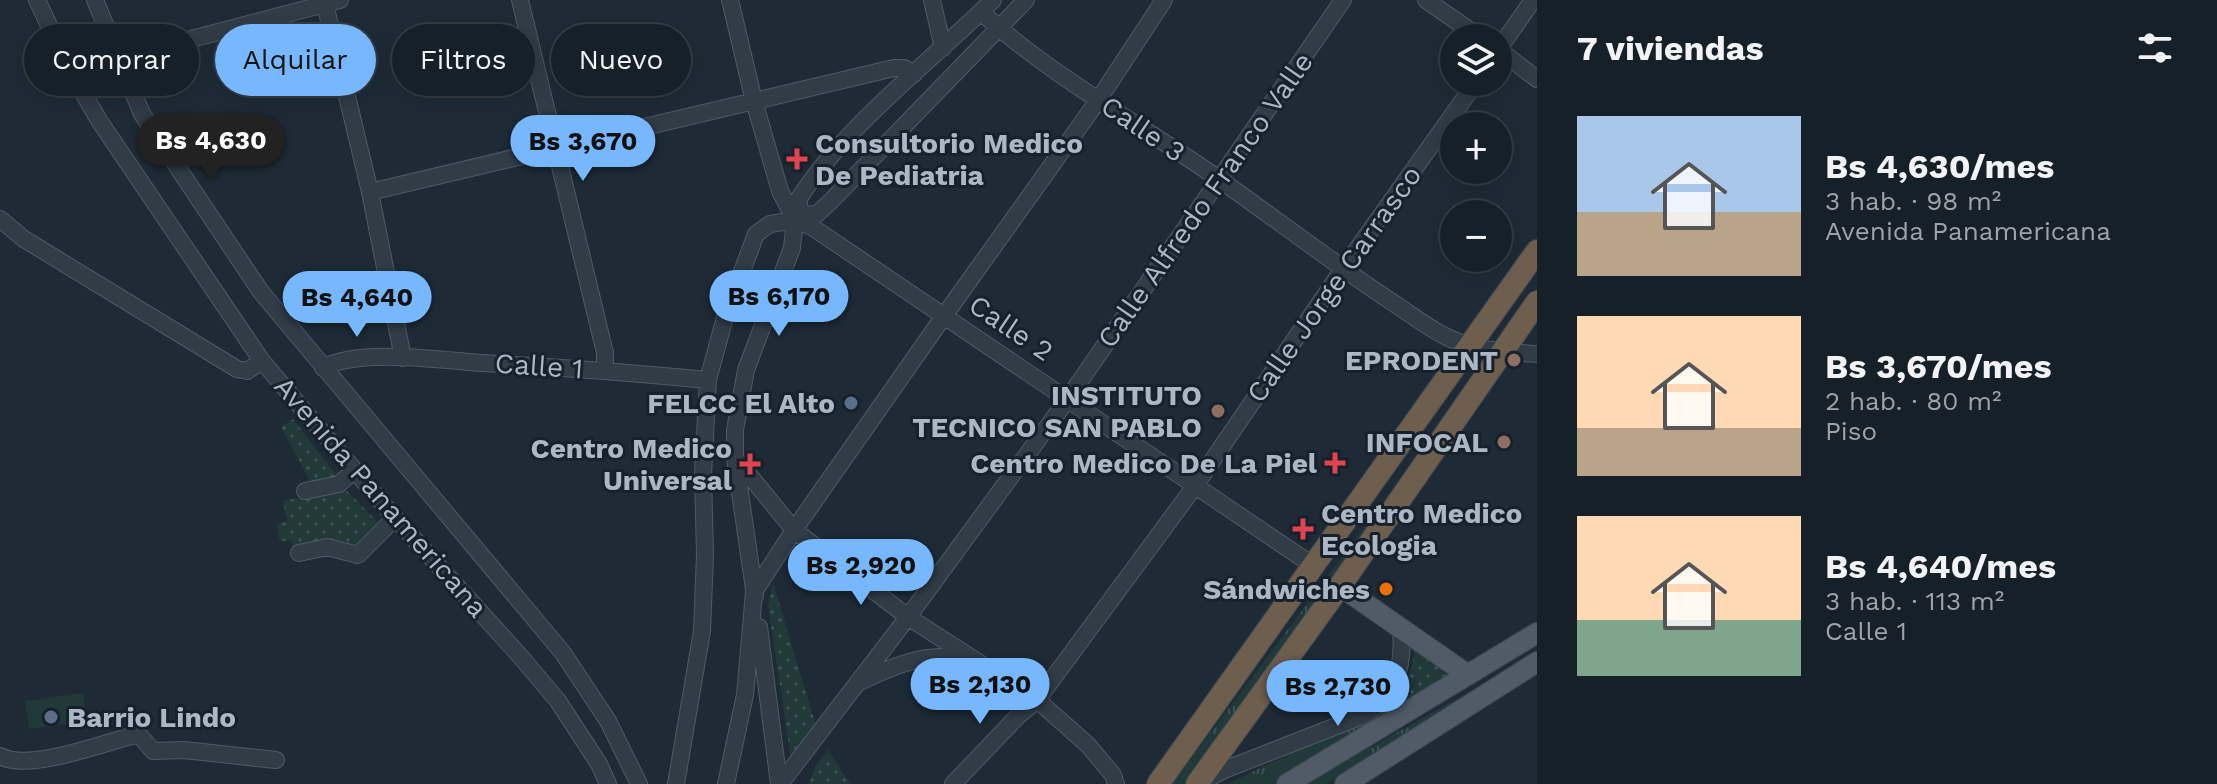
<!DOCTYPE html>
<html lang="es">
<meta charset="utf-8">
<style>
body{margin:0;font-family:"Work Sans",sans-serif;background:#1f2830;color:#f1f3f6;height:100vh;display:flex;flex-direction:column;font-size:30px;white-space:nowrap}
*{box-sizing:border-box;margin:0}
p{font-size:26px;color:#9ea3a8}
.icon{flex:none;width:44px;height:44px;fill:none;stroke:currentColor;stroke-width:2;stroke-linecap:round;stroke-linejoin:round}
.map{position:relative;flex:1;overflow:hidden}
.panel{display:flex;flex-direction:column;background:#162028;width:680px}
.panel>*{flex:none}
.guide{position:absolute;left:24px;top:24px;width:760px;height:72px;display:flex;gap:16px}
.fabs{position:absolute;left:1440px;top:24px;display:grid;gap:16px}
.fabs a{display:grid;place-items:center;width:72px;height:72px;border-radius:50%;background:#162028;box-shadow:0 4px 20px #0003,0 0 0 2px #353e45;font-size:40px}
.price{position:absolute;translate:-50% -68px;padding:0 18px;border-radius:28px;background:#77b7fd;color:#111;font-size:26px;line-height:52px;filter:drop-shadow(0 2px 4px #0008)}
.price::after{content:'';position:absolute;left:50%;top:48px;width:24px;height:18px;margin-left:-12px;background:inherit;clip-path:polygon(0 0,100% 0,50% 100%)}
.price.current{background:#222;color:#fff}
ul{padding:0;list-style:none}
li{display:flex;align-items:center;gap:24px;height:200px;padding:0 40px}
li span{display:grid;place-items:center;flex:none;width:224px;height:160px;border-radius:0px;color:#555}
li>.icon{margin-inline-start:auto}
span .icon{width:96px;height:96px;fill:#fffc;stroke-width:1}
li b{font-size:34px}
h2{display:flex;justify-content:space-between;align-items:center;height:96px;padding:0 40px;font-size:34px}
.pill{padding:0 28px;border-radius:36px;background:#162028;box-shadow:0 4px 20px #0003,0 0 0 2px #353e45;font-size:28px;line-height:72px}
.pill.current{background:#77b7fd;color:#111}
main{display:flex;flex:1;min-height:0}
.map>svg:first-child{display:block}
</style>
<main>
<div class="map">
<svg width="1537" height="784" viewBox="0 0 1537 784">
<defs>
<pattern id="grass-tufts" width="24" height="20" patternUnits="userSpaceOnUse" patternTransform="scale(2)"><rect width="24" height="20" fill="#213939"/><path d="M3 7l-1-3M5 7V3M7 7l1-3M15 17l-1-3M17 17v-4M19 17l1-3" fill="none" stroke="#3f5354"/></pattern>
<pattern id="park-dots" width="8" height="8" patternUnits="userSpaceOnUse" patternTransform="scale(2)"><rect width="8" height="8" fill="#213939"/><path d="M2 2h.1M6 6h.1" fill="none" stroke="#3f5354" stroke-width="1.8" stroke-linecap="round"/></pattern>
</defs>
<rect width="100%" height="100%" fill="#1e2b36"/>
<!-- grass -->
<path fill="url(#grass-tufts)" d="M1378,509L1319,598L1185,784H1172Z
M1474,689L1326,784H1305Z
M1415,699L1275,784H1227L1298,750L1362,724L1394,701Z"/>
<!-- park -->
<path fill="url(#park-dots)" d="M293,419L337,476V479L311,483L281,427Z
M341,489L347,491L377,521L378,524L359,549L294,552L291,540L280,542L277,524L287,521L283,501Z
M773,583L817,729L791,758L768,606Z
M1414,642L1457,672L1415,699L1394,701C1407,681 1416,666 1414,642Z
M828,750L850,784H809L816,765Z"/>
<!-- garden -->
<path fill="#213939" d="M83,693L87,721L29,729L25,701Z"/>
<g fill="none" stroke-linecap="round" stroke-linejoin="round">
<defs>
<path id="minor" d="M37,0L72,74L100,122L262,361L395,518L520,656L558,701L599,764L608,784
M95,0L142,114L261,292L563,653L608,721L639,784
M324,0L370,192L403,358
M520,0L605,353V370
M730,0L754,101L780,191L795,220
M932,0L943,48
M1426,0L1481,38
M981,12C1052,77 1140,124 1219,179C1277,220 1333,263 1392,302C1409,313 1425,326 1443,335C1472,351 1505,352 1537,354
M1498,49L1537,79
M1498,50L1533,0
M72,74L119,58L340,0
M370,192L894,68H904L914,74
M801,215L798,200C844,127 930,62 993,0
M0,219L24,239L237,369L247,371L262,361
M795,220L812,227L1314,566
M323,368C358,348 440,360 481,363C557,367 633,373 708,380
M736,459L794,530L908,617L1037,700L1088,745L1113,775L1116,784
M305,491L339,484L355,470
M299,553L327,547L358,555L395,518
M755,596L735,458V430L746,370L792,248L795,220L801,215L817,214L831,201L1026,0
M759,627L779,784
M862,681C886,669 917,656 944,657C953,657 962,661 970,663
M0,756C29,772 103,743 135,735L141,737L153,751L184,750L276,760
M1200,783L1224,770L1362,716C1397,695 1404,667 1401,628
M676,784L702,631L705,555L703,474L708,380L725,317L756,234L770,224L795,220
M726,784L745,695L754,592L794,530L944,316L1099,99L1164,0
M780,784L908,617L1067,400L1343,0
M953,784L1018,716L1037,700L1195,486L1343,269L1476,82"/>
<path id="major" d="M1340,586L1468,675
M1287,784L1537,633
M1345,784L1537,662"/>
<path id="highway" d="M1158,784L1537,251
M1197,784L1340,586L1537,302"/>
</defs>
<!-- minor casing -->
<use href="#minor" stroke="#4f5a65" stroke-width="18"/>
<!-- major casing -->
<use href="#major" stroke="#3b4550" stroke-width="22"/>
<!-- highway casing -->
<use href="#highway" stroke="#3c4751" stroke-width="24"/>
<!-- minor -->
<use href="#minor" stroke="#313c47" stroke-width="16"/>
<!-- major -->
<use href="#major" stroke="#4f5b67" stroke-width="20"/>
<!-- highway -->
<use href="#highway" stroke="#6e5e4e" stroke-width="22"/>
</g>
<!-- markers -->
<g fill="#e0444e" stroke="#17212b" stroke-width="3">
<path d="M793 147h8v8h8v8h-8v8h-8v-8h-8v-8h8z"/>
<path d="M1331 451h8v8h8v8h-8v8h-8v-8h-8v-8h8z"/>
<path d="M746 452h8v8h8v8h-8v8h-8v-8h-8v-8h8z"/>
<path d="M1299 517h8v8h8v8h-8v8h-8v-8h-8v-8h8z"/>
</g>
<g fill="#8d6e63" stroke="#17212b" stroke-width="3">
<circle cx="1514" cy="360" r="8"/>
<circle cx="1218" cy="411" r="8"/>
<circle cx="1504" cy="442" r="8"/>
</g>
<g fill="#5c6f8a" stroke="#17212b" stroke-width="3">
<circle cx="851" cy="403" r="8"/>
<circle cx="51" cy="717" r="8"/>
</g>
<circle fill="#e8710a" stroke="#17212b" stroke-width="3" cx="1386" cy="589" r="8"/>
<g text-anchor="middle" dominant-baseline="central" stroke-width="6" stroke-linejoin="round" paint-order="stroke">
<!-- street labels -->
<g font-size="28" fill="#abb7c4" stroke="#17212b">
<text transform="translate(1143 129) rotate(34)">Calle 3</text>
<text transform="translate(1205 200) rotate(-55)">Calle Alfredo Franco Valle</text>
<text transform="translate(1334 284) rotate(-55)">Calle Jorge Carrasco</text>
<text transform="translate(1011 328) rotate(34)">Calle 2</text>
<text transform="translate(539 366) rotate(4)">Calle 1</text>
<text transform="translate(381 497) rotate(49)">Avenida Panamericana</text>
</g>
<!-- poi labels -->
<g font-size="28" font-weight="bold" fill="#abb7c4" stroke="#17212b" text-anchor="end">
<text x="815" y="143" text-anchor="start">Consultorio Medico<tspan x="815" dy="32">De Pediatria</tspan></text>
<text x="1498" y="360">EPRODENT</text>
<text x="1202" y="395">INSTITUTO<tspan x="1202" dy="32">TECNICO SAN PABLO</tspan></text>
<text x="835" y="403">FELCC El Alto</text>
<text x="1488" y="442">INFOCAL</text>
<text x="732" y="448">Centro Medico<tspan x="732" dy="32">Universal</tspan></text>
<text x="1317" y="463">Centro Medico De La Piel</text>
<text x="1321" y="513" text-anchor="start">Centro Medico<tspan x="1321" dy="32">Ecologia</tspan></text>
<text x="1370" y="589">Sándwiches</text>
<text x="67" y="717" text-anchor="start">Barrio Lindo</text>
</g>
</g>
</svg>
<div class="fabs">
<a><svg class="icon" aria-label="layers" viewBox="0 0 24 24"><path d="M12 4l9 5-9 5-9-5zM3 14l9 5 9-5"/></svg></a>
<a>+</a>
<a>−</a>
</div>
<b class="price current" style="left:211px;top:182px">Bs 4,630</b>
<b class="price" style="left:583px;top:183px">Bs 3,670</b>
<b class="price" style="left:779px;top:338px">Bs 6,170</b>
<b class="price" style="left:357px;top:339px">Bs 4,640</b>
<b class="price" style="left:861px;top:607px">Bs 2,920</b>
<b class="price" style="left:980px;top:726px">Bs 2,130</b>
<b class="price" style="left:1338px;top:728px">Bs 2,730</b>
<div class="guide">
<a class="pill">Comprar</a>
<a class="pill current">Alquilar</a>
<a class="pill">Filtros</a>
<a class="pill">Nuevo</a>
</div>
</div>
<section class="panel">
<h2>7 viviendas<svg class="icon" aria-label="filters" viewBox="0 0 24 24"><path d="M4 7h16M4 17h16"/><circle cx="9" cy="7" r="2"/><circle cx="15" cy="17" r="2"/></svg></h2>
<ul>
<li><span style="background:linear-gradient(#a9c7e8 60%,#b9a48a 0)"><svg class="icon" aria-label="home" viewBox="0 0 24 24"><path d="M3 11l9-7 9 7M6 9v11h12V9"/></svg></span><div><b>Bs 4,630/mes</b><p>3 hab. · 98 m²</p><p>Avenida Panamericana</p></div></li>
<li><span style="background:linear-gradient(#ffd9b3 70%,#b9a48a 0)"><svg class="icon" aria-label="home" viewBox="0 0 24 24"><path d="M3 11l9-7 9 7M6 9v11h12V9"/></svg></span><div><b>Bs 3,670/mes</b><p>2 hab. · 80 m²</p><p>Piso</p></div></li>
<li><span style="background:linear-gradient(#ffd9b3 65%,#7fa58c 0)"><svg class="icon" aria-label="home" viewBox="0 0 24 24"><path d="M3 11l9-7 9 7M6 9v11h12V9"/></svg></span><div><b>Bs 4,640/mes</b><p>3 hab. · 113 m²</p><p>Calle 1</p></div></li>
</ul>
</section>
</main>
